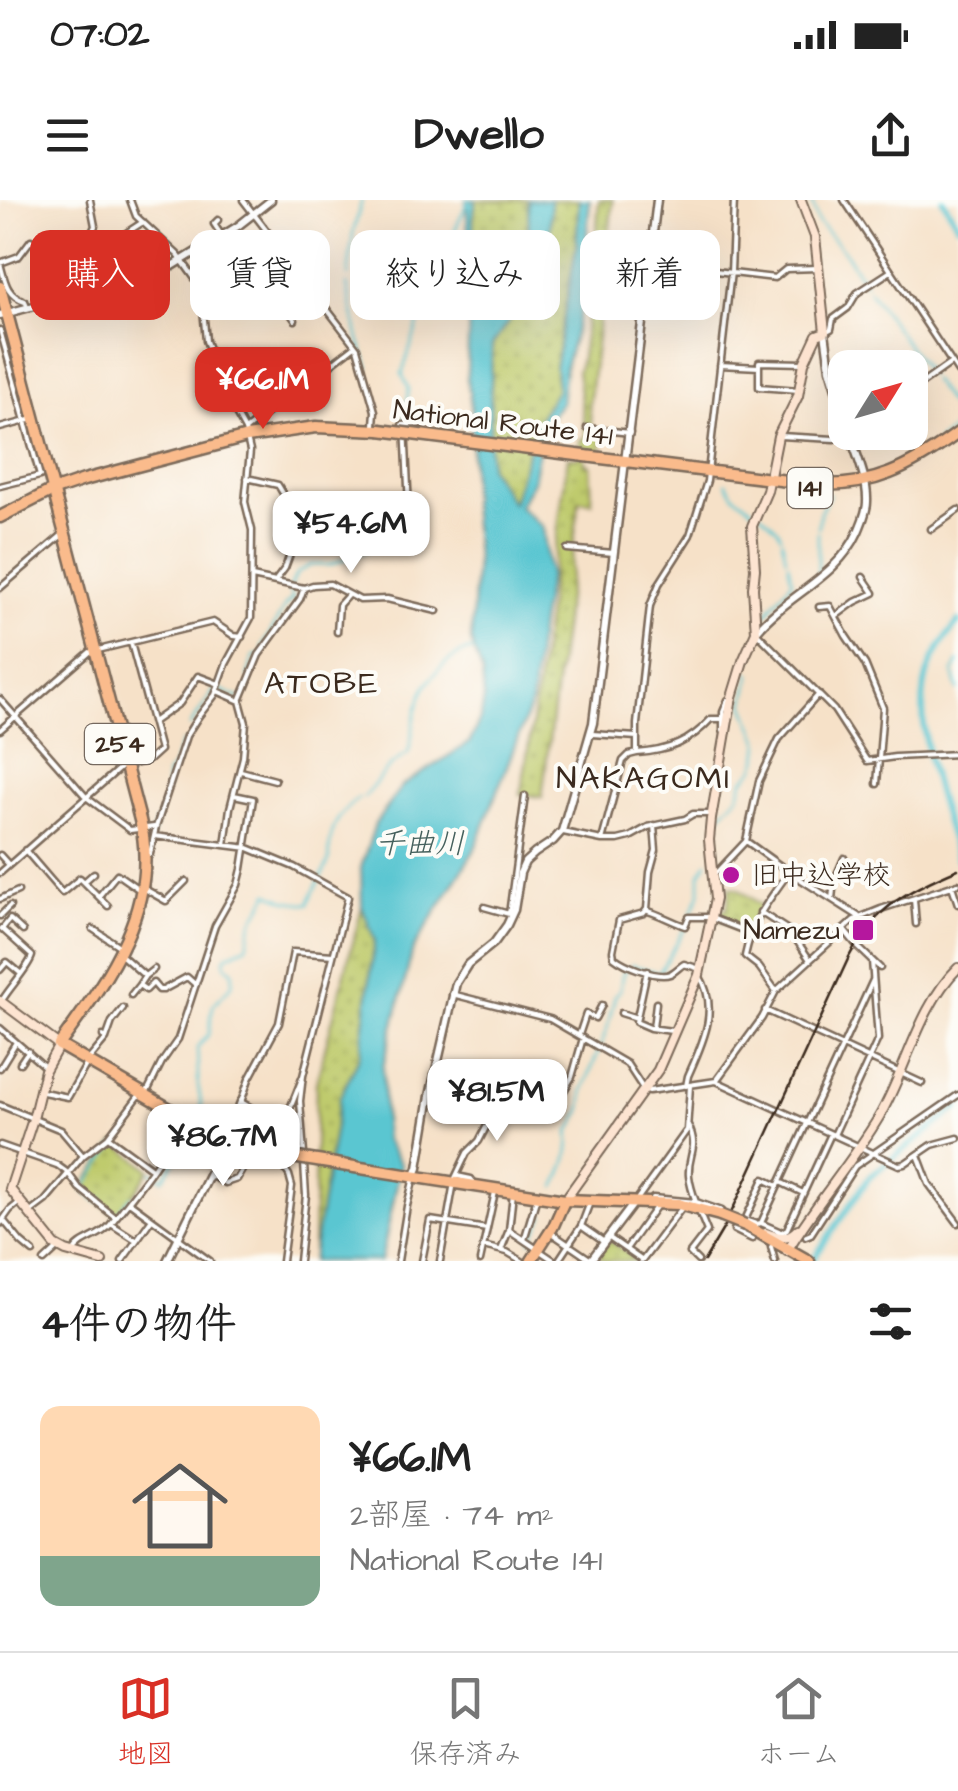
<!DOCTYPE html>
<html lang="ja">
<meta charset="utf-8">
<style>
body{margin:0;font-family:"Architects Daughter","Klee One",sans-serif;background:#f6f6f6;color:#222;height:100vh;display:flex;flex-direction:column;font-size:38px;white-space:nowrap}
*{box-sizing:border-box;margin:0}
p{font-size:32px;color:#767676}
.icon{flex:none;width:55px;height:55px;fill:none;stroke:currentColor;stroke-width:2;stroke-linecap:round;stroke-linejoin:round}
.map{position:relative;height:1061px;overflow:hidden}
.drawer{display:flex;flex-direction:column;background:#fff;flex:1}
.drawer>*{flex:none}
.banner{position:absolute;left:30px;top:30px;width:900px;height:90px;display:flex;gap:20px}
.needle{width:65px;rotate:53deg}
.fabs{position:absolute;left:828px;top:150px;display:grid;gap:20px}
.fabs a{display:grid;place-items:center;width:100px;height:100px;border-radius:20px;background:#fff;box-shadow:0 10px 40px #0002;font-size:50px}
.price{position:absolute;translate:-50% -85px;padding:0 22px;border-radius:20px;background:#fff;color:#222;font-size:32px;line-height:65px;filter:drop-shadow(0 2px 5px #0008)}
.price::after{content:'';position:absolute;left:50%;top:60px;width:30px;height:22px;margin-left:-15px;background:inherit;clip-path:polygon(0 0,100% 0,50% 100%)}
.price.selected{background:#d93025;color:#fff}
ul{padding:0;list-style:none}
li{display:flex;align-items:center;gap:30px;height:250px;padding:0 40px}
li+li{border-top:2px solid #e0e0e0}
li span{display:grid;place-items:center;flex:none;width:280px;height:200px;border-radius:20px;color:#555}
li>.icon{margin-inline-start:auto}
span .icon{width:120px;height:120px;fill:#fffc;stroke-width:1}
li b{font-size:42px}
h2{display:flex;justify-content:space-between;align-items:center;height:120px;padding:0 40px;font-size:42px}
.pill{padding:0 35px;border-radius:20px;background:#fff;box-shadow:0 10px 40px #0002;font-size:35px;line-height:90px}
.pill.selected{background:#d93025;color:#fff}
.status{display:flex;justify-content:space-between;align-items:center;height:70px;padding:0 50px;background:#fff;direction:ltr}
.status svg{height:28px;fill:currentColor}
header{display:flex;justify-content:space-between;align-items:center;height:130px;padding:0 40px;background:#fff;font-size:45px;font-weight:700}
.tabs{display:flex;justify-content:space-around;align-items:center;height:140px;border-top:2px solid #e0e0e0;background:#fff;font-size:28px;color:#767676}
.tabs a{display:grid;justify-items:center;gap:5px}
.tabs .selected{color:#d93025}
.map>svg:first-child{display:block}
</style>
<div class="status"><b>07:02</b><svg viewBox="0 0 49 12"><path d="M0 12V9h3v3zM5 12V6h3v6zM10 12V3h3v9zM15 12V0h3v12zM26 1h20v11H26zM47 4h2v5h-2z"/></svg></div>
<header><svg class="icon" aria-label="menu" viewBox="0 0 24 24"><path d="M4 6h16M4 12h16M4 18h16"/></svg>Dwello<svg class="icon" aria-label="share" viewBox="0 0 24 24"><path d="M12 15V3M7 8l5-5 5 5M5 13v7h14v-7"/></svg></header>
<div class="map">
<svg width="958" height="1061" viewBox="0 0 958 1061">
<defs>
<pattern id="grass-dots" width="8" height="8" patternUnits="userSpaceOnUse" patternTransform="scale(2.5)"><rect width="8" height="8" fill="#bfcb6d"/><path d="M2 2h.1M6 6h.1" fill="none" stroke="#a5ae5e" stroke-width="1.8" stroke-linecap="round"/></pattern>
</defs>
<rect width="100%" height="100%" fill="#fdfcf7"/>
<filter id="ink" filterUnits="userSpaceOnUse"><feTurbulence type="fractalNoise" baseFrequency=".01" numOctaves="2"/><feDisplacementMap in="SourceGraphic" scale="20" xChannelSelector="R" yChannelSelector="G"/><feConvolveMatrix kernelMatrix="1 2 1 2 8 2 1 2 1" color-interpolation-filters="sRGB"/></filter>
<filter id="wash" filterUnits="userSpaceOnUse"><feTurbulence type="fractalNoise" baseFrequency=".0048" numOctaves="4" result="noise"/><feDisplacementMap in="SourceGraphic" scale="40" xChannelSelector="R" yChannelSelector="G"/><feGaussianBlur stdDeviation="2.25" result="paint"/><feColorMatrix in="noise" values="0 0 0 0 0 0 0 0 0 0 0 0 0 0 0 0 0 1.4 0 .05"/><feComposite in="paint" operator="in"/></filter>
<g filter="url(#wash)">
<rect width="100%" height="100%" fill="#f6e1c8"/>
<!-- grass -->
<path fill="url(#grass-dots)" stroke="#7d7a46" stroke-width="2.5" d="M476,0H528C528,33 537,92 498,106L473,37V17Z
M551,0H579L576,48L555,168L557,189L537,223L512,304L489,267L492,144L517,110L543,90L548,68Z
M599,0H613L589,205L592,229L603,231L601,254L585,253V264L590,265L592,302L579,301L542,597L521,594C540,482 551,369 568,257L579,258L580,240L586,238L577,171L580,163L594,70Z
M730,687L738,689L762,706L749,731L716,718L718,709L727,710Z
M362,707L375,739L360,856L340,897L313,1056L316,883Z
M115,943L150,969L136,991L115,1015L84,990L89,978Z
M609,1040L639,1061H606L598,1056Z"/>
<!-- water -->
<path fill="#5ac6d1" stroke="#4a7878" stroke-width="2.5" d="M466,0H476L473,17V37L498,106C537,92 528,33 528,0H551L548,68L543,90L517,110L492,145L489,267L512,303L537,222L557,189L555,168L576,48L579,0H590L580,113L565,167L561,202L543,227L533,281L519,306L543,327L549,375L540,423L531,504L474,651L413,749L383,867L385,940L401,964L381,1061H312L340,897L360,856L375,740L362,707L361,668L375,624L402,586L470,542L481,517L484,498L482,472L471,441L476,357L471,304L472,212L467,179L470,72Z"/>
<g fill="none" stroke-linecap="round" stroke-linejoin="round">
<!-- stream -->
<path stroke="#5ac6d1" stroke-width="2.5" d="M811,0L818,22L844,51L865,84
M348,76L353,33L362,0
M347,85L359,140L369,168
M868,89L929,175
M932,180L958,216
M403,224L409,189L402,174L427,96L468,0
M938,241L958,225
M726,283L734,295L754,310
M760,313L778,329L781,336
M818,328L820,313L829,294
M818,333V374
M782,340L786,358
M766,414L792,381L788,363
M262,448L285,406L293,398L289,390L296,374L310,365H330L370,349L408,317V306
M750,460L753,447
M958,462L953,473L958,490
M248,477L253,457L258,455
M190,526L216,488L239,498
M166,590L167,574L173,568L182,542
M364,597L389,567L408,553C413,537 413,521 418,505C425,481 447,454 473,450
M716,619L739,595L743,581L755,568L758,560L760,542L744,504L751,475L745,471
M150,643L156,621
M691,714L700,694V674L707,662
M632,765L656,772
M659,773L686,727
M196,922C207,907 198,897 198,882C198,870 198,860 197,848L209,834L213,805L232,785L233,772L225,765V758L229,754L247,746L252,723L269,693L287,701L309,704C313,688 324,675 329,660C330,656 329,649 330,644C332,624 343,609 359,598
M152,972L163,979L188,941L192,928
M556,987C564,969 572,952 569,932C579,918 584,909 583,891L607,829L615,796L620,790L622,776L626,768
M102,998L99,1002L84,990L86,985L115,945
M114,1017L131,996
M531,1041L544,1015"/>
<!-- river -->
<path stroke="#5ac6d1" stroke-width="6" d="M943,0L958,25
M958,422C946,437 936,451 929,469C910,519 942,611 958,661
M812,1061L870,976L958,908"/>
</g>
</g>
<g filter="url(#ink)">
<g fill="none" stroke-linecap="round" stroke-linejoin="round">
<defs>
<path id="minor" d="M130,0L136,16L178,55L201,87L206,141L229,201L245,230L250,251L245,302L252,330L251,418L226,464L215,495L198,517L186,536L156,627L150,654L146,656
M243,0L357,148L375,211L374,225
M844,0L958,172
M218,20L214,24L222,36
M232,30L266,73L263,75L295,120
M216,40L250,85L263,75
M605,58L775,78L786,69L818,68
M69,98L62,73L88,40L95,26L90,0
M28,108L25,101C6,95 5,81 0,63L19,56L31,40L52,60L64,52L72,58L83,61L143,22
M0,130L40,276L0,286
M825,132L831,129L833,119L848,108L857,93L891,71
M720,165L759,167
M799,190L759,187V162L804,163
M910,192L951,163
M402,225L455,222
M0,228L30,220
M587,228L630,233
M245,230L355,146
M780,236L834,239L854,232
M247,278L278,285L287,300L307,307L313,301L351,311L409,308L405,225
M931,329L958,310
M567,349L614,353
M252,377L304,388L313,385L330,384L360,400L387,399L437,411
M276,380L285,368L307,307
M0,388L61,336
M819,407L830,406L846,436L865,464L883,508L877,584
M836,416L855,402L874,393L863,377
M337,432L339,405L348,395
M756,432L834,510L867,561L895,557L958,554
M217,491L240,501
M0,499L86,597L130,630L154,627
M153,522L180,503L198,476L219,484
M0,530L90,452L213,422L234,436L242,437
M723,530V512L728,500
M592,534L637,537
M637,553C669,551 690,542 711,519H726
M126,566L149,560L160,550L131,443
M241,571L275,580
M654,625L656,650L650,672L647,709L644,713L619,720L613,751L614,757C624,765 657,779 670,774C675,772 679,767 684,764L697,768
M563,632L602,640H618L630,637L648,627L685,619L693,614H712
M154,636L248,648L294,667L348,697L303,876L300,901L304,954
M602,640L623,561L629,555L637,553V524L650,406L659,384L690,335L707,281L731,72L734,0
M746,641L789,672L858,716
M225,645L230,608L243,557L246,523L240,501L259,455L300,399L304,388
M25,650L62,693L80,678L84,682L94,673
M0,655L9,665
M0,673L121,567
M714,675L746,641L759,581L779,539L819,494
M84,682L108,706
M952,686L958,704
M143,688L166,701L186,681
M99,696L117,674L137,688
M0,699L18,691
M832,699L834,681L844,658
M914,699L916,724
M484,707L509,714
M648,711C661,715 671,721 685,726L689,717H709L750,733
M760,712L791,732L810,760
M509,714L525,596
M0,716L10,706
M1,728L32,756C29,767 11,786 3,799
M2,729L10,719L23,731
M93,729L119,746
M844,730L858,747L880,768
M120,754L145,776L139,785L146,790L153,783L159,790H163L187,777L196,785
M0,770L7,762L20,773
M647,771L636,822L650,828L672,831
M145,776L154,769
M776,791L759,767L745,756C753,718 767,703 789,672
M452,794L550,819L627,864L642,887L649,891L716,881L899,965L904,964L932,945L958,938
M131,795L139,785
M765,810L922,883
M621,813L637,818
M0,828L46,868
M653,828L656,803
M579,835L586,814L595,818L602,805
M106,839L112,822L123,808
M20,863L28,851
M0,868L16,842
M303,876L283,926L280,948L248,940L264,915L241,902L249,879L279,823L293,752L333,755
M434,878L525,904
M716,881L762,818L776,791L854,720L881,709L958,684
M686,886L688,876C703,842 720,809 699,775
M43,892L68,897L90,858L106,839L103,836
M147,892L162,862L178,839L215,726L238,685L242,669L253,599L234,595
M557,903L572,877L583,838
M0,905L61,930L83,956
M688,925C700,949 687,954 689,976C690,985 693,994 696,1002
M834,935L878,839L872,761
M237,936L248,940
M108,937L152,969
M0,945L57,965L68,973L79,988L115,1017
M280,949L304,952
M918,955L929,984L958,1023
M278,959L289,975L292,986L282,1061
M211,976L225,983L237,979L251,954L278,961
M457,976L471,979L474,983
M455,978L467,953L479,941L495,910L496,897
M780,982L803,993
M638,998L687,930L690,886
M653,998L696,1002L722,1011
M129,1002L210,1061
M29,1013L45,1001L83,956L108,937L141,893
M745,1020L764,979L778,986
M4,1021L21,1042L33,1052
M747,1021L756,1024L761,1023L779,1031
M761,1023L873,780
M0,1024L10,1010L20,1002
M111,1024L136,1040
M581,1026L604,1042
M509,1030L555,1061
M734,1030L752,1039
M550,1032L591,1060
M777,1035L787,1029L830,936
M806,1036L811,1034L855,966L958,895
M608,1037L641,1060
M524,1040L537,997
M483,1046L507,1052L522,1061
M771,1047L775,1061
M626,1049L656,1007
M501,1050L509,1030L513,993
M73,1053C79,1039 100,1038 110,1025C139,988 163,960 183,917
M44,1061L58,1048
M122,1061L151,1020
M299,1061L306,995L304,964
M398,1061L407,1006L414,977
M422,1061L430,1020L487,1029
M440,1061L453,988
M480,1061L495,992
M558,1061L581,1026L589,1005
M642,1061L681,1009
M698,1061L690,1053L707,1031L700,1014"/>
<path id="tertiary" d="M0,115L163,72L238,26L271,0
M825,132L830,169L845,219
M757,431C788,394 837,378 858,332C862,322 867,312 867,302C868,279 856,254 849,232
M415,975L418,968L430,896L456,783L468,764L494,743L507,725L514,710L520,673L525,662L535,653L553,641L562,631L593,523L657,0
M167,1061L227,939L241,902
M590,1061L634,1003"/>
<path id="secondary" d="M0,801L59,845L45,870L33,919L10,989L55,1045L66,1051L102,1061
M565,1000L658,870L699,775L715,699L709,640L711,619L732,497L743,461L756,432L753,388L755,369L752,326L767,291L778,236L798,196L804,163L817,135L825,132L815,37L801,0
M766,1033C779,1038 788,1040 798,1029
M787,1051C815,1004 851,964 879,917C906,871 919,806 958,768"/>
<path id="primary" d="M531,1061L553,1027L565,1000"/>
<path id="trunk" d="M0,87L140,620C161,707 107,779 59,845L203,928L234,942
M585,256L812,284C872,289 911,267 958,233
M0,317L49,292L84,280L247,237L316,227L380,230
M411,976L565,1000L678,1004L720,1015
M745,1025L809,1061"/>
</defs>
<!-- minor casing -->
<use href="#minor" stroke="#7c6a5a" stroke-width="9"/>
<!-- tertiary casing -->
<use href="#tertiary" stroke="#7c6a5a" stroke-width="11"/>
<!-- secondary casing -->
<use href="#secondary" stroke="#7c6a5a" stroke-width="12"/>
<!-- primary casing -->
<use href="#primary" stroke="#7c6a5a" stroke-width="14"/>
<!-- trunk casing -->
<use href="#trunk" stroke="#7c6a5a" stroke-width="15"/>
<!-- minor -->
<use href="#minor" stroke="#fff" stroke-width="4"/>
<!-- tertiary -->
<use href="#tertiary" stroke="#fff" stroke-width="6"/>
<!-- secondary -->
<use href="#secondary" stroke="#fde4d1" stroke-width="8"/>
<!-- primary -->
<use href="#primary" stroke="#fabb8c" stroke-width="9"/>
<!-- trunk -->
<use href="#trunk" stroke="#fabb8c" stroke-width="10"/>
<!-- rail -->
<path stroke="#3b2a1e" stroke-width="2.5" d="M704,1061L726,1024L849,757C875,707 908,690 958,669"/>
<defs>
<path id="trunk-bridge" d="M380,230L585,256
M234,942L279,955L411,976
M720,1015L745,1025"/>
</defs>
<!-- trunk-bridge casing -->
<use href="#trunk-bridge" stroke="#7c6a5a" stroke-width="15" stroke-linecap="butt"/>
<!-- trunk-bridge -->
<use href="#trunk-bridge" stroke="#fabb8c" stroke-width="10"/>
</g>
</g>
<!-- markers -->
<g fill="#b5179e" stroke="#fdfcf7" stroke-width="4">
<circle cx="731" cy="675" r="10"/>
<rect x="851" y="718" width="24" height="24" rx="5"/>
</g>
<g text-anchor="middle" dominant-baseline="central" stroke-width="8" stroke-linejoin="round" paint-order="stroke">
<!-- shield labels -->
<g fill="#fdfcf7" stroke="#75695f" stroke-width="2.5">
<rect x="787.5" y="268" width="45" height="40" rx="8"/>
<rect x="85" y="524" width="70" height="40" rx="8"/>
</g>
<g font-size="25" font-weight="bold" fill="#3b2a1e">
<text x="810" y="288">141</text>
<text x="120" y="544">254</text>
</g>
<!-- street labels -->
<g font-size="28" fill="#3b2a1e" stroke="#fdfcf7">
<text transform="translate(503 223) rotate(7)">National Route 141</text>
</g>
<!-- poi labels -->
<g font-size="28" fill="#3b2a1e" stroke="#fdfcf7" text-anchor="start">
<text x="751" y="675">旧中込学校</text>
<text x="840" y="730" text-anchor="end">Namezu</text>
</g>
<!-- water labels -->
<g font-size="30" font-style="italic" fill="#46615d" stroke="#fdfcf7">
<text x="420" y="644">千曲川</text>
</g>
<!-- quarter labels -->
<g font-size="32" letter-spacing="2.5" fill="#3b2a1e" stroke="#fdfcf7">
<text x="322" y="483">ATOBE</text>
<text x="644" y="578">NAKAGOMI</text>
</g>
</g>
</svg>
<div class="fabs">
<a><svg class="needle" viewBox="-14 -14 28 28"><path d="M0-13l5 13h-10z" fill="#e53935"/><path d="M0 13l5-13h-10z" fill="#767676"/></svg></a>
</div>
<b class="price selected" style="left:263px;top:232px">¥66.1M</b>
<b class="price" style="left:351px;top:376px">¥54.6M</b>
<b class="price" style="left:497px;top:944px">¥81.5M</b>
<b class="price" style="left:223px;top:989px">¥86.7M</b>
<div class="banner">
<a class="pill selected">購入</a>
<a class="pill">賃貸</a>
<a class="pill">絞り込み</a>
<a class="pill">新着</a>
</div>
</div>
<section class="drawer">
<h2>4件の物件<svg class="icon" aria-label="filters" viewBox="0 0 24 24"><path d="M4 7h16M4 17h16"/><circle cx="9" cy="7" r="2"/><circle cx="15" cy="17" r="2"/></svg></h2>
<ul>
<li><span style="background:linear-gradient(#ffd9b3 75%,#7fa58c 0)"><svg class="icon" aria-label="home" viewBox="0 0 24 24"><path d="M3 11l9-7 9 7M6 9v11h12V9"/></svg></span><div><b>¥66.1M</b><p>2部屋 · 74 m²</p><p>National Route 141</p></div></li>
</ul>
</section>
<nav class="tabs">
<a class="selected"><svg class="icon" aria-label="map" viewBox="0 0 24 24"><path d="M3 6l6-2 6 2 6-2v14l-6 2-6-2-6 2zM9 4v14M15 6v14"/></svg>地図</a>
<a><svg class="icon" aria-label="saved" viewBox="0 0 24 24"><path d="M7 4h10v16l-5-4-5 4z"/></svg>保存済み</a>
<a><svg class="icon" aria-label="home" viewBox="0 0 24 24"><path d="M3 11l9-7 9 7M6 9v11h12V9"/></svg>ホーム</a>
</nav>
